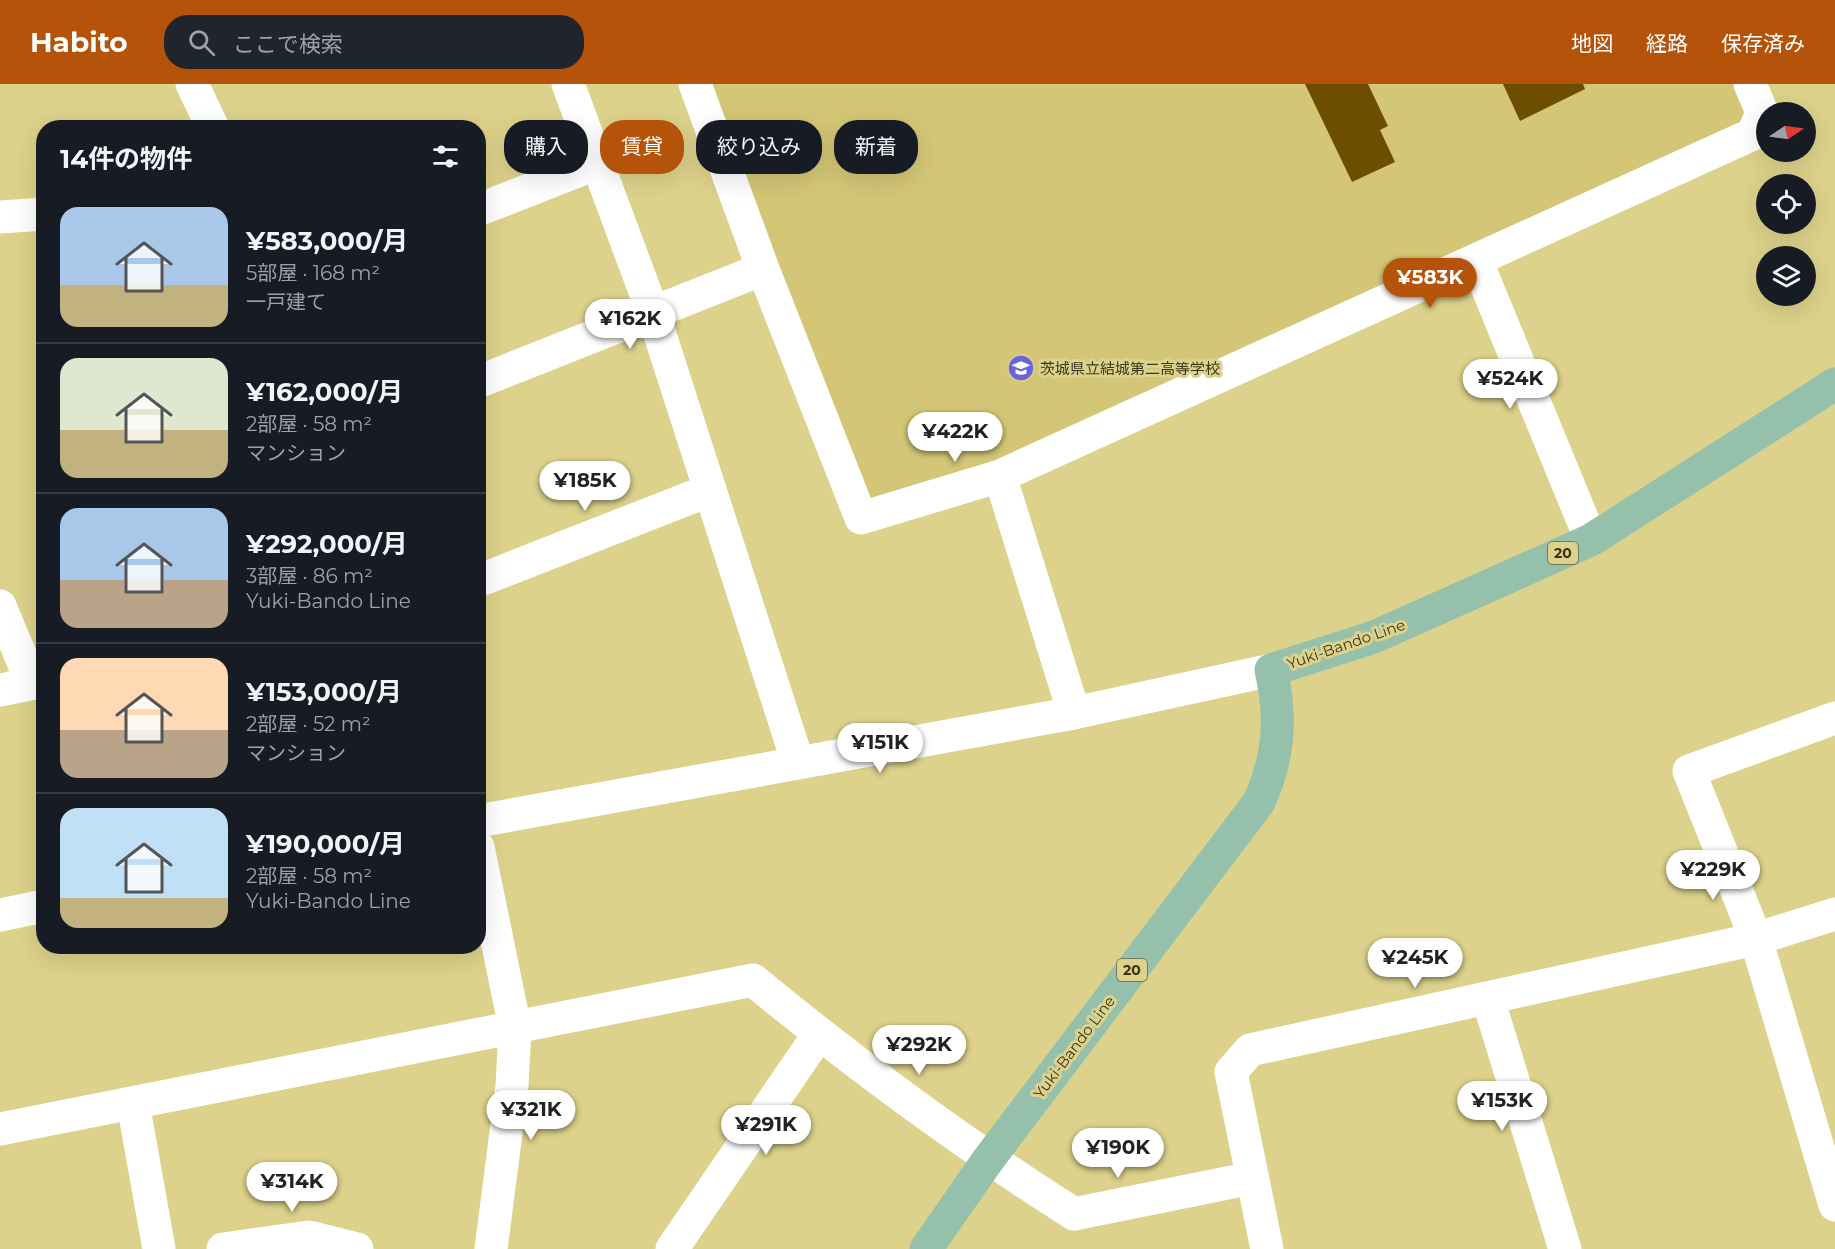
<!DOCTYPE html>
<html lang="ja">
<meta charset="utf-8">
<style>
body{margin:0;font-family:Montserrat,"Noto Sans JP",sans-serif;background:#20242c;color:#f1f3f6;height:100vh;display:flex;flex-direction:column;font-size:22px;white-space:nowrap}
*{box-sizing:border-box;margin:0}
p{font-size:20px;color:#9ea1a6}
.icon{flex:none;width:33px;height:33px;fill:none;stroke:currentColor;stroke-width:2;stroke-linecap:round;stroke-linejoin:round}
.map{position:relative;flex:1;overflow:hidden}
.panel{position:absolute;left:36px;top:36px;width:450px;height:834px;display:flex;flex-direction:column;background:#171b24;border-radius:24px;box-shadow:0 6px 24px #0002}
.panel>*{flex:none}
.guide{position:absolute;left:504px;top:36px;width:570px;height:54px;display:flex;gap:12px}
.needle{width:39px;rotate:77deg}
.fabs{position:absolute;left:1756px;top:18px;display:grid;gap:12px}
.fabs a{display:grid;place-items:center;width:60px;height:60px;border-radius:50%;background:#171b24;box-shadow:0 6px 24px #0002;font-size:30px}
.price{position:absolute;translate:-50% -51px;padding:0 14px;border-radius:21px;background:#fff;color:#222;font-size:20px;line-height:39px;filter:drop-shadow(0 2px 3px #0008)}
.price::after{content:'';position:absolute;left:50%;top:36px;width:18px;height:14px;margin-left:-9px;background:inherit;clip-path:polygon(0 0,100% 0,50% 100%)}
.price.active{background:#b45309;color:#fff}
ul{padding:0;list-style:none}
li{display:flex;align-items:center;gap:18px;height:150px;padding:0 24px}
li+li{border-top:2px solid #363941}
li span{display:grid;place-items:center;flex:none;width:168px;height:120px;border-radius:18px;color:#555}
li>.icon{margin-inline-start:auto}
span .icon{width:72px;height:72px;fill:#fffc;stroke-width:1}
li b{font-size:26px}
h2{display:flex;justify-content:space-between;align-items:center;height:72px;padding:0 24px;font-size:26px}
.pill{padding:0 21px;border-radius:24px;background:#171b24;box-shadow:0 6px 24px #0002;font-size:21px;line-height:54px}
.pill.active{background:#b45309;color:#fff}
header{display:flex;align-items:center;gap:36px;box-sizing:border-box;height:84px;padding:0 30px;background:#b45309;color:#fff}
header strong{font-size:28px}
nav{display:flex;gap:33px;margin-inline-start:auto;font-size:21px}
.search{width:420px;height:54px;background:#20242c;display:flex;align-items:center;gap:15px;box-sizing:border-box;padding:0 21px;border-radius:24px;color:#9ea1a6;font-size:22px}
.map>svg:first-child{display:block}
</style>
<header>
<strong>Habito</strong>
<div class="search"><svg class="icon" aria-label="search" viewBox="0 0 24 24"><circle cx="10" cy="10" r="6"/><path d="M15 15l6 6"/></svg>ここで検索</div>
<nav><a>地図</a><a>経路</a><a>保存済み</a></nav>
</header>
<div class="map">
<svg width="1835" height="1165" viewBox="0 0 1835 1165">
<rect width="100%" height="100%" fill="#ddd28b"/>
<!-- built -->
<path fill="#d3c676" d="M697,0H1750L1762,28L1476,176L861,434Z"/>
<!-- building -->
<path fill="#6d4d00" d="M1305,0H1368L1388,42L1380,46L1395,78L1352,98Z
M1503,0H1583L1585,5L1520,37Z"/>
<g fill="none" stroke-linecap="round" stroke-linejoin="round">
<!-- minor -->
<path stroke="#fff" stroke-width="33" d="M192,0L213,44
M568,0L653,229L798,679
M695,0L763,185L861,434L1000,392L1074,629
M478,126L598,79
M0,133L44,130
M1476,176L1591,456
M478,298L763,185
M1000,392L1753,50L1762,28L1750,0
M478,497L710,406
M0,522L32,599
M0,606L44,597
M1835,634L1689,687L1756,855L1835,1121
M478,763L515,944L512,1002L491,1165
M1488,915L1565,1165
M133,1019L159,1165
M0,1045L753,896C855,980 962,1059 1074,1130L1252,1094
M223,1165L309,1153L357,1165
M672,1165L819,950
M1267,1165L1231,988L1250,966L1756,855L1835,830"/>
<!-- tertiary -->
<path stroke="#fff" stroke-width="33" d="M478,737L1074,629L1271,586
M0,831L44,822"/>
<!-- primary -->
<path stroke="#95c1ac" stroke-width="33" d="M926,1165L988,1076L1259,718C1279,674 1282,633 1271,586L1374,553L1591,456L1835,300"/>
</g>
<!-- icons -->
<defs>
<symbol id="school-disc" viewBox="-11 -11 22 22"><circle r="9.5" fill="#6863dc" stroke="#ddd28b"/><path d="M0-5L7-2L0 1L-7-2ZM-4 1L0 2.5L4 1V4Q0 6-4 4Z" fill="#fff"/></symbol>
</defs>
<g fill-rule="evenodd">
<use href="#school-disc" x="1006" y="269" width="30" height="30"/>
</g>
<g text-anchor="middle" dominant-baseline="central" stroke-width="6" stroke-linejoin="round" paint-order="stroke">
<!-- shield labels -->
<g fill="#ddd28b" stroke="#6c653b" stroke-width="1.5">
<rect x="1548" y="458" width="30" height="22" rx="4.5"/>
<rect x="1117" y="875" width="30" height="22" rx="4.5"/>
</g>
<g font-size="14" font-weight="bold" fill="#3b3619">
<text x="1563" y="469">20</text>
<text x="1132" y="886">20</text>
</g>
<!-- poi labels -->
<g font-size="15" fill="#3b3619" stroke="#ddd28b" text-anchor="start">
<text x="1040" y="284">茨城県立結城第二高等学校</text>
</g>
<!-- street labels -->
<g font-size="15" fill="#3b3619" stroke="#ddd28b">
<text transform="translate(1346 560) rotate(-19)">Yuki-Bando Line</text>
<text transform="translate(1074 963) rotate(-53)">Yuki-Bando Line</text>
</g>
</g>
</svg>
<div class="fabs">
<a><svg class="needle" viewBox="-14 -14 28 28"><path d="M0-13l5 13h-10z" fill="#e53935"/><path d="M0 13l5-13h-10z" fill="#9ea1a6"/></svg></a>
<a><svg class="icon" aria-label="locate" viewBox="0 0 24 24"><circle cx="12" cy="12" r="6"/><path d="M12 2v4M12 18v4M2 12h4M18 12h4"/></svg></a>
<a><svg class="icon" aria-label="layers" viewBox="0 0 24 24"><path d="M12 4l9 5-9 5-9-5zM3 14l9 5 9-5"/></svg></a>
</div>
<b class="price active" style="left:1430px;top:225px">¥583K</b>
<b class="price" style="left:630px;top:266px">¥162K</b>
<b class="price" style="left:1510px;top:326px">¥524K</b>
<b class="price" style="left:955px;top:379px">¥422K</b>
<b class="price" style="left:585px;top:428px">¥185K</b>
<b class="price" style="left:880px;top:690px">¥151K</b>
<b class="price" style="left:1713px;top:817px">¥229K</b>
<b class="price" style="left:1415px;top:905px">¥245K</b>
<b class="price" style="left:919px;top:992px">¥292K</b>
<b class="price" style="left:1502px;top:1048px">¥153K</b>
<b class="price" style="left:531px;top:1057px">¥321K</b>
<b class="price" style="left:766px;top:1072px">¥291K</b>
<b class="price" style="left:1118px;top:1095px">¥190K</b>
<b class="price" style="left:292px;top:1129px">¥314K</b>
<div class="guide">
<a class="pill">購入</a>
<a class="pill active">賃貸</a>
<a class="pill">絞り込み</a>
<a class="pill">新着</a>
</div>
<section class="panel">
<h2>14件の物件<svg class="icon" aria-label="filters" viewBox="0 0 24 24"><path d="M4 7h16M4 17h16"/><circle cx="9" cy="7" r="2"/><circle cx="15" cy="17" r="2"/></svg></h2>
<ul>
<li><span style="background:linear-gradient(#a9c7e8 65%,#c2b280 0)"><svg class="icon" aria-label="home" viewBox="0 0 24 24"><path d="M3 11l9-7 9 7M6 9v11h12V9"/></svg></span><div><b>¥583,000/月</b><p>5部屋 · 168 m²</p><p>一戸建て</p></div></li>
<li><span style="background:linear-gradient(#dfe7d0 60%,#c2b280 0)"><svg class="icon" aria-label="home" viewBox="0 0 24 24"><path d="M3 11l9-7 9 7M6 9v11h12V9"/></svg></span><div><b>¥162,000/月</b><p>2部屋 · 58 m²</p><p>マンション</p></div></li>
<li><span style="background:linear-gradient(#a9c7e8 60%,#b9a48a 0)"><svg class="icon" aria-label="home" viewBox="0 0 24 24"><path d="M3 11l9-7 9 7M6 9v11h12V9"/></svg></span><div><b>¥292,000/月</b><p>3部屋 · 86 m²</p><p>Yuki-Bando Line</p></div></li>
<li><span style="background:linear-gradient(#ffd9b3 60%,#b9a48a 0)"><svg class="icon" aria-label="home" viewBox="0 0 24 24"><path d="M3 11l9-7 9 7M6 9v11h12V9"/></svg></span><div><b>¥153,000/月</b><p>2部屋 · 52 m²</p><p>マンション</p></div></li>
<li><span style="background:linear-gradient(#bfe0f5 75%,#c2b280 0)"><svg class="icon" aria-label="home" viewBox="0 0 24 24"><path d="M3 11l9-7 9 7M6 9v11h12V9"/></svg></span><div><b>¥190,000/月</b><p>2部屋 · 58 m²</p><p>Yuki-Bando Line</p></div></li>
</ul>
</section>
</div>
